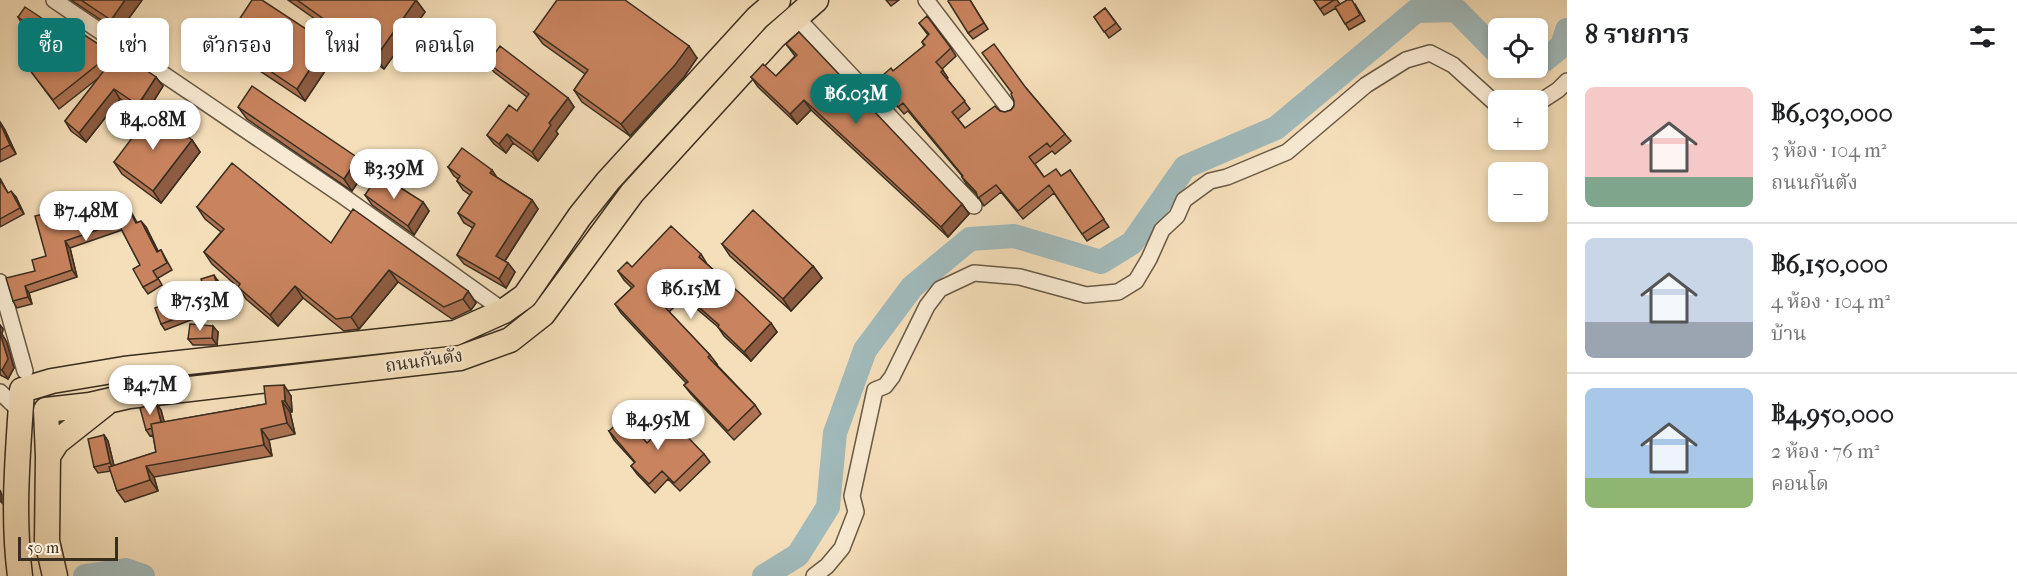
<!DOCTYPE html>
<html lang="th">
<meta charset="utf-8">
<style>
body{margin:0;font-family:"IM FELL French Canon","Noto Serif Thai",serif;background:#f2f2f2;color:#202124;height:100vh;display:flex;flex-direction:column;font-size:22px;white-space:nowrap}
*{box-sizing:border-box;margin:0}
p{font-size:20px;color:#757577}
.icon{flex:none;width:33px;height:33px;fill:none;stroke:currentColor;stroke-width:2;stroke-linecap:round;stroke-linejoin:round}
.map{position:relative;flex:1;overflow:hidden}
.sheet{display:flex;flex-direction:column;background:#fff;width:450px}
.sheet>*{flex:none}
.guide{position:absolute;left:18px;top:18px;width:570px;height:54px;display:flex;gap:12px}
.buttons{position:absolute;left:1488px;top:18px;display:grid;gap:12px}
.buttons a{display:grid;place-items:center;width:60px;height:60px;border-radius:9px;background:#fff;box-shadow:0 3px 9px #0003;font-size:30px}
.scale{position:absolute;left:18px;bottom:15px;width:100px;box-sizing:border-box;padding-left:6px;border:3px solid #392d1f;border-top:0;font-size:16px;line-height:21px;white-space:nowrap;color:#392d1f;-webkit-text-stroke:4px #f8ead2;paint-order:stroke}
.price{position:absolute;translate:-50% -51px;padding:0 14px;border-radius:21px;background:#fff;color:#222;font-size:20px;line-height:39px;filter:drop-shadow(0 2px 3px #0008)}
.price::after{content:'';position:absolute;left:50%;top:36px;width:18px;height:14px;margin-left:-9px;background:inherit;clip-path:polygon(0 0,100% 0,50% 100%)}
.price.selected{background:#0f766e;color:#fff}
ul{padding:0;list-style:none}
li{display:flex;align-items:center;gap:18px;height:150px;padding:0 18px}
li+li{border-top:2px solid #e0e0e0}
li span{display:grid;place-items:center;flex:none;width:168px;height:120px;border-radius:9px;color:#555}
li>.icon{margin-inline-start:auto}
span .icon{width:72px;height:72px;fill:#fffc;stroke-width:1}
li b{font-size:26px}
h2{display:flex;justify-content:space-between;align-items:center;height:72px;padding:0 18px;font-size:26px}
.pill{padding:0 21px;border-radius:9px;background:#fff;box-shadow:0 3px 9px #0003;font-size:21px;line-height:54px}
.pill.selected{background:#0f766e;color:#fff}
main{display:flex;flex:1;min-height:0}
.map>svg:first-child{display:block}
</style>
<main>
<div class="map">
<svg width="1567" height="576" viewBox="0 0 1567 576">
<rect width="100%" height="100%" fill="#f5dfba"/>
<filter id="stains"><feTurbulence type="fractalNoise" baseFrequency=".00333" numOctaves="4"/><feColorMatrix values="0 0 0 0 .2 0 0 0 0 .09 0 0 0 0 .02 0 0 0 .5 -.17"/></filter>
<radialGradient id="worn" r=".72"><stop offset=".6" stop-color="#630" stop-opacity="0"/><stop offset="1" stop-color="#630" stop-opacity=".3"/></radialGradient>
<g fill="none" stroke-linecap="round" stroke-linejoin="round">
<!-- river -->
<path stroke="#a1babb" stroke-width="24" d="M1538,65L1562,46L1567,30
M85,576L126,570L143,576
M764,576L798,555L828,507L835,433L865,350L912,287L970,239L1014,236L1101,262L1132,243L1185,167L1276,128L1416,11L1456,10L1498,53"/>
<defs>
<path id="minor" d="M54,0L340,194L504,311
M926,0L1010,110
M796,17L974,206
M1538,103L1558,90L1567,81
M0,282L25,371
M0,392L20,411
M814,576L827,566L842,548L856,512L852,496L875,390L885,386L892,377L927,306L940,289L974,273L1020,277L1086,295L1118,292L1136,281L1149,259L1162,230L1177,216L1184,200L1210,181L1227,177L1287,152L1366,85L1406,60L1430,53L1453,65L1495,103H1498"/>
<path id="primary" d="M48,456L57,442L105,404
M20,576C12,514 18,452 22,390L52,381L124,369L455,333L504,311L525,296L580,216L608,181L757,18L778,0
M55,576L47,541L48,456L46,410L90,405L129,396L460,358L510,340L543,314L632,193L775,36L816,0"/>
</defs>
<!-- minor casing -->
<use href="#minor" stroke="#685a46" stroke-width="18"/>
<!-- primary casing -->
<use href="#primary" stroke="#392d1f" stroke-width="27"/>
<!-- minor -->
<use href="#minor" stroke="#f8ead2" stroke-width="15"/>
<!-- primary -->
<use href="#primary" stroke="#f5dfba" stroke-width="24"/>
</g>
<!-- wall -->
<path fill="#ad7252" stroke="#392d1f" stroke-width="1.5" d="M71,0H142L119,32Z
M288,0H416L425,12L384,69L345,41L305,101L233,53L225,41L315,35L322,24Z
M886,0H899L891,6Z
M970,0L988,29L973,39L968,33Z
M1314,0H1337L1340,4H1355L1365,21L1349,30L1336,8L1324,15Z
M1105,8L1121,29L1109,38L1094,17Z
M18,17L46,24L71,40L112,53L115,57L163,86L145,115L120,99L86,142L71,131L65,121L101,76L59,109L29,69L54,50L39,40L33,31L22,24Z
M919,23L951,48L956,56L942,69L948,78L947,79L970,109L958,119L965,128L1000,111L1005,112L1011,110L1026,88L1065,134L1071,141L1055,154L1052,151L1035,164L1044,177L1061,176L1070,170L1109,227L1087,241L1054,193L1023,219L1001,192L984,206L977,195L967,185L962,177H963L908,111L904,114L876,81L893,71L924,46L922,42L928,35Z
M534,32L697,58L684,77L630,136L582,102L574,90L585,74L543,44Z
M786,44L962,204L969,214L948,237L811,110L797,124L758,87L751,77L776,76L795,56Z
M488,63L568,98L574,107L556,131L558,134L538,161L513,143L506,153L494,144L487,135L517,111L527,97L494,72Z
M238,107L366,170L352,191L247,119Z
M0,122L5,130L16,154L0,162Z
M192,140L200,152L161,203L122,174L114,162Z
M448,167L498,178L532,200L538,209L505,261L508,263L515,272L506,288L464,264L457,255L473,228L464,223L458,213L470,195L463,190L457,181L458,179L454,176Z
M0,178L8,193L16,197L24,214L0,227Z
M365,195L423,202L429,211L414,235L372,205Z
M122,197L137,223L146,227L158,251L161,250L172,270L158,278L162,285L148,294L143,287L140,265L122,230L70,248L77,277L29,293L32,304L17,308L13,301L46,256L57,211L92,199L97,206L99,210Z
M197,207L331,243L468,291L476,303L471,310L452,319L398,282L359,329L344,331L303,298L278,326L246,299L238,287L212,264L204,252L221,232L205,219Z
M722,244L813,266L822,278L791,311L730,256Z
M701,254L707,264L777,332L751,361L724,336L718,327L684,298L669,312L710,355L717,364H716L755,405L761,414L734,440L691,394L684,385L686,383L621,313L615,304L632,288L624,280L618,271L632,267Z
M218,281L226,304L213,308L209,302Z
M182,284L204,315L165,330L161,324Z
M0,325L3,329L2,334L7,343L14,368L8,379L0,375Z
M218,332L217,345H193L188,339Z
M291,396L292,412H290L295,434L269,440L272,456L154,477L158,491L125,502L117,491L111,471L98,473L94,467L104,435L108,441L114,466L156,452L153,435L150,436L146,430L156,403L161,410L164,422L266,404Z
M609,431L647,443L704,454L710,462L680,491L668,479L655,493L637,474L631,466L635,463L614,440Z"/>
<!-- shaded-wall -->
<path fill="#8d5c42" stroke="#392d1f" stroke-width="1.5" d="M125,0H142L119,32L111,20Z
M416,0L425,12L384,69L376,57Z
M336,29L345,41L305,101L297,89Z
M689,46L697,58L684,77L630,136L621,124Z
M156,77L163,86L145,115L138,105Z
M114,89L120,99L86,142L79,133Z
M568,98L574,107L556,131L558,134L538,161L532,152L549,123Z
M804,100L811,110L797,124L790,114Z
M0,122L5,130L16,154L10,145Z
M507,134L513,143L506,153L499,144Z
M192,140L200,152L161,203L153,191Z
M358,158L366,170L352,191L344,179Z
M492,170L498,179L490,173Z
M11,191L16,197L24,214L20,208Z
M122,197L127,204L141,230L136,223Z
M92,199L97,206L101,218L97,211Z
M532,200L538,209L502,265L496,256Z
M423,202L429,211L414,235L408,226Z
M962,204L969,214L948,237L941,227Z
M141,221L146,227L162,259L157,252Z
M65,241L70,248L77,277L72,270Z
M508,263L515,272L506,288L499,279Z
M813,266L822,278L791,311L783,299Z
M389,270L398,282L359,329L351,317Z
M214,275L218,281L226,304L221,298Z
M25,286L29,293L32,304L28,297Z
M295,286L303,298L278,326L270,315Z
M468,291L476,303L471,310L463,299Z
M771,323L777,332L751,361L744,352Z
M0,325L3,329L2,334L7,343L14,368L8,379L2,370Z
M213,326L218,332L217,345L212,338Z
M284,385L291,396L292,412L285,401Z
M282,401L290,412L295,434L287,423Z
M156,403L161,410L167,432L162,425Z
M261,429L269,440L272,456L264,445Z
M104,435L108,441L115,470L110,463Z
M146,466L154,477L158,491L150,480Z
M0,490L2,495V503L0,501Z"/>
<!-- building -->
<path fill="#c9845f" stroke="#392d1f" stroke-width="1.5" d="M81,0H125L111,20Z
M252,0H262L315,35L325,20L297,0H416L376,57L336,29L297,89L225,41Z
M557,0H625L689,46L675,65L621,124L574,90L588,70L534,32Z
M949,0H970L984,23L968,33L948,1Z
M1314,0H1334L1320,9Z
M1347,0H1352L1360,15L1345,24L1335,7Z
M25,7L43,19L41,21L40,20L34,28L18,17Z
M1105,8L1116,23L1104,32L1094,17Z
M927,16L951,48L936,62L943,70L941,72L965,101L952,112L965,128L995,106L1000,111L1005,112L1011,110L1014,106V101L1011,94L1012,93L982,53L994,44L1026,88L1065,134L1050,147L1047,143L1029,157L1044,177L1056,169L1061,176L1070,170L1104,219L1082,234L1049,185L1018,211L996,185L978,198L976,192L962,177L963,176L903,103L898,107L876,81L891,68L893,71L925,45L922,42L929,34L919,23Z
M40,20L71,40L77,30L112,53L53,100L29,69L57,47L32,31Z
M799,32L962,204L941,227L804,100L790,114L751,77L763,64L776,76L797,55L786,44Z
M500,46L568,98L549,123L551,125L532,152L507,134L499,144L487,135L509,105L517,111L529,94L488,63Z
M116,55L132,66L134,62L156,77L138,105L114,89L79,133L65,121Z
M252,86L358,158L344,179L238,107Z
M153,110L192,140L153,191L114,162Z
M0,123L10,145L0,150Z
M462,148L492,170L490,173L532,200L496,256L508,263L499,279L457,255L475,224L458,213L472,192L457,181L460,176L448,167Z
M232,163L331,243L353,209L468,291L463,299L444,307L389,270L351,317L336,319L295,286L270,315L238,287L240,284L204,252L224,229L197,207Z
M379,174L423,202L408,226L365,195Z
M0,180L8,193L11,191L20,208L0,219Z
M122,197L136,223L141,221L157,252L161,250L167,263L153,271L158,279L143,287L133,269L140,265L118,223L65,241L72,270L25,286L28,297L13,301L6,278L35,271L32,260L46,256L35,216L57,211L92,199L97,211Z
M753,210L813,266L783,299L722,244Z
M671,226L701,254L699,257L743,296L771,323L744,352L718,327L719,325L678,289L662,304L710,355L708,357L755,405L728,431L684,385L688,382L615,304L634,286L618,271L627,262L632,267Z
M214,275L221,298L209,302L201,279Z
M182,284L200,310L161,324L155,308L174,301L169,293Z
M190,324L213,326L212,338L188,339Z
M0,333L8,359L2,370L0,369Z
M284,385L285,401H282L287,423L261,429L264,445L146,466L150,480L117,491L109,467L156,452L151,424L266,404L264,386Z
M156,403L161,422L151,424L152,428L146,430L140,408Z
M624,417L647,443L671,420L704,454L674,483L662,471L649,484L631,466L635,462L609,431Z
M104,435L110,463L94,467L88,439Z"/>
<g text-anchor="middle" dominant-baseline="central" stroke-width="4.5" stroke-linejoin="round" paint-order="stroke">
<!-- street labels -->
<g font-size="18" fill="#392d1f" stroke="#f8ead2">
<text transform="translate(424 361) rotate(-8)">ถนนกันตัง</text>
</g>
</g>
<rect width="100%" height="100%" filter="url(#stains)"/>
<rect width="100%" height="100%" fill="url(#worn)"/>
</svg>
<div class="buttons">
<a><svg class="icon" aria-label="locate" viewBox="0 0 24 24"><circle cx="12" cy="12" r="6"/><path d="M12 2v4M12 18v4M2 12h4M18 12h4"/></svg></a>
<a>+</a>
<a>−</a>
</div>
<div class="scale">50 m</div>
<b class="price selected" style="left:856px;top:125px">฿6.03M</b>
<b class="price" style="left:153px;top:151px">฿4.08M</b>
<b class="price" style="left:394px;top:200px">฿3.39M</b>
<b class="price" style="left:86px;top:242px">฿7.48M</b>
<b class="price" style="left:691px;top:320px">฿6.15M</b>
<b class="price" style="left:200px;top:332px">฿7.53M</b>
<b class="price" style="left:150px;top:416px">฿4.7M</b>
<b class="price" style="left:658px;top:451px">฿4.95M</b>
<div class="guide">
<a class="pill selected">ซื้อ</a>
<a class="pill">เช่า</a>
<a class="pill">ตัวกรอง</a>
<a class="pill">ใหม่</a>
<a class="pill">คอนโด</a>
</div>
</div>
<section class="sheet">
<h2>8 รายการ<svg class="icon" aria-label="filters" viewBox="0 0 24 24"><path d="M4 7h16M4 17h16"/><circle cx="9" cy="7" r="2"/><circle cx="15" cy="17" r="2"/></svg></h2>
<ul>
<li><span style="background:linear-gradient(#f6c9c9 75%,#7fa58c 0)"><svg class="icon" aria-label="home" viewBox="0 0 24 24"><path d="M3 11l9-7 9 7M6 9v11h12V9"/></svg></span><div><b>฿6,030,000</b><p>3 ห้อง · 104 m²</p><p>ถนนกันตัง</p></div></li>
<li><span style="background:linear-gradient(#c9d6e8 70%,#9aa5b1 0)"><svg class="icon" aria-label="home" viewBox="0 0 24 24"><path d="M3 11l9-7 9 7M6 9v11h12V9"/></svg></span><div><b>฿6,150,000</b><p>4 ห้อง · 104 m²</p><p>บ้าน</p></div></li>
<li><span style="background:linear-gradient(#a9c7e8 75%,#8fb573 0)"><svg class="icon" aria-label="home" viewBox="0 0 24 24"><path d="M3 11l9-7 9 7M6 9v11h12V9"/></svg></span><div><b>฿4,950,000</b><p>2 ห้อง · 76 m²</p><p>คอนโด</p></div></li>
</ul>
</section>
</main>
